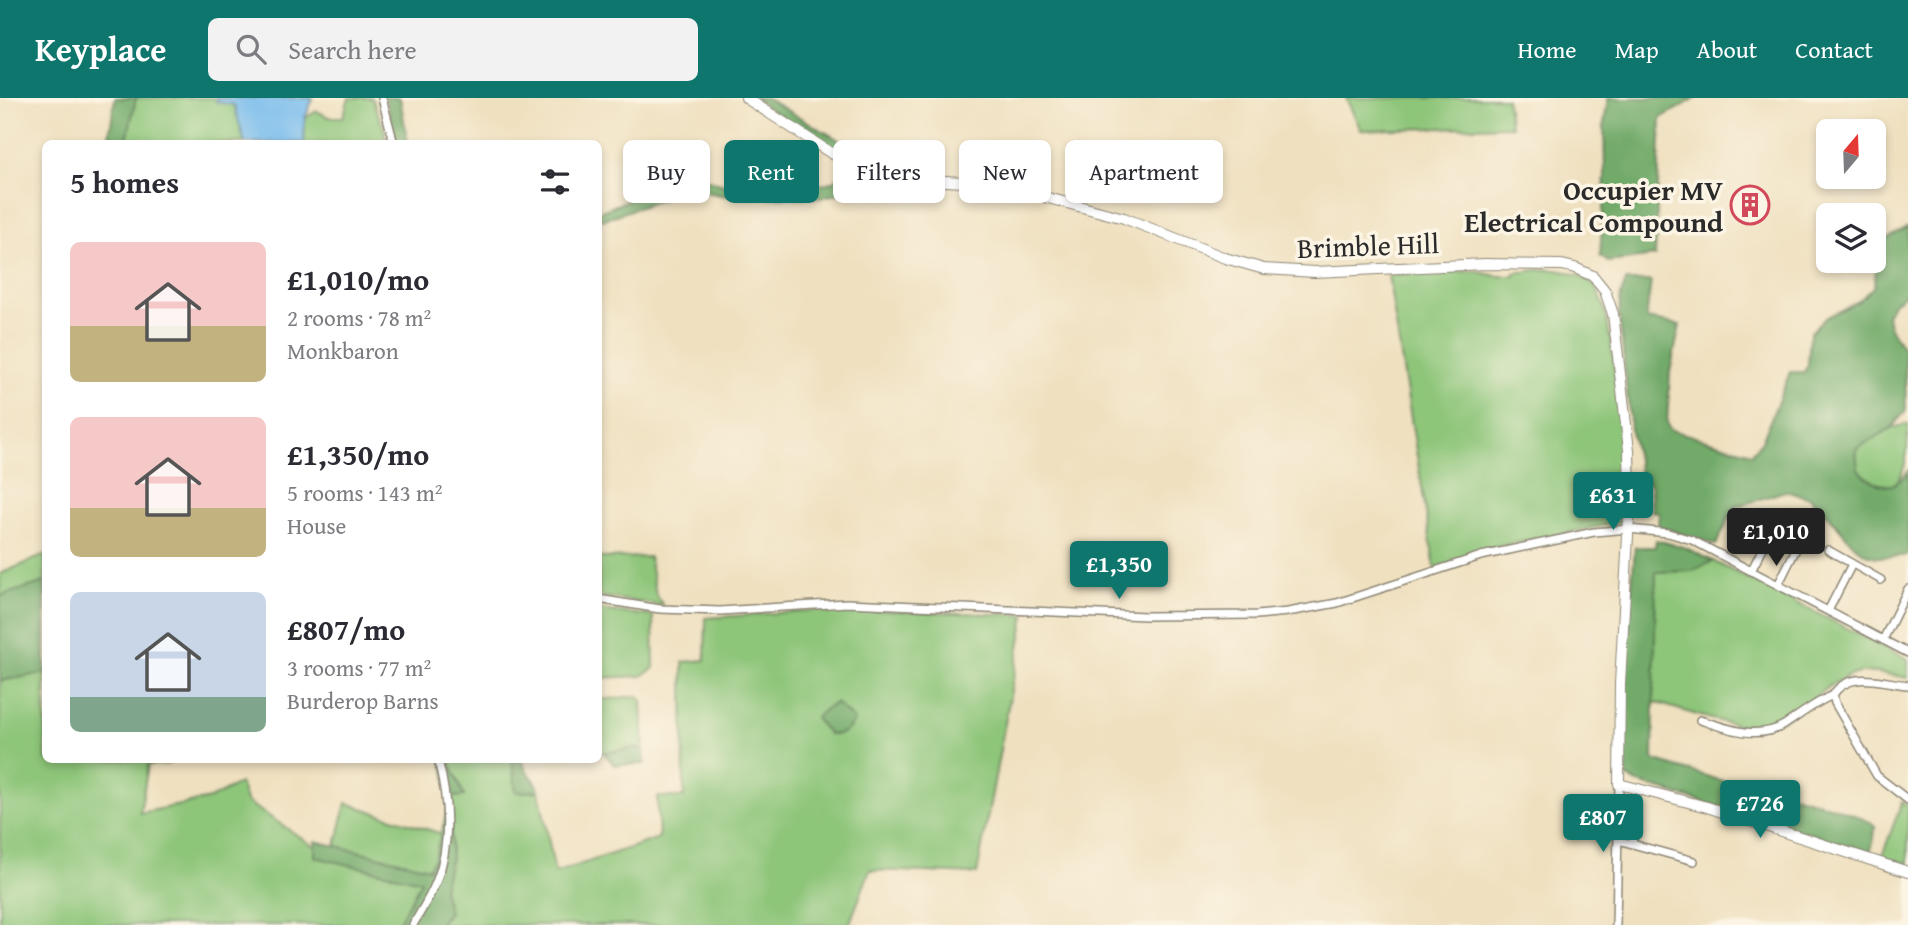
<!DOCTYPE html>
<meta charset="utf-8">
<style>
body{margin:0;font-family:"Gentium Book Plus",serif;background:#f2f2f3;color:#2b2b33;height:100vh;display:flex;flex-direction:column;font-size:26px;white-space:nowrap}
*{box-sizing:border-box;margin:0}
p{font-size:23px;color:#7c7c81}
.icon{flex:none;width:38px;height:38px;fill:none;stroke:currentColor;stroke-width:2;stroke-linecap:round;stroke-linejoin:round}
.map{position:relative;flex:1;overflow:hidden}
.details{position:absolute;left:42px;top:42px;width:560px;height:623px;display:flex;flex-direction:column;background:#fff;border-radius:10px;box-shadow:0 4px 10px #0003}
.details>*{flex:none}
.hud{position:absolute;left:623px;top:42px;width:665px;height:63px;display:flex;gap:14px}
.needle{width:46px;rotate:19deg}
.buttons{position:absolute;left:1816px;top:21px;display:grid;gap:14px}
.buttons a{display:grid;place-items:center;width:70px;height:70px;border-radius:10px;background:#fff;box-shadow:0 4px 10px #0003;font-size:35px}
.price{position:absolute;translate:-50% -60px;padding:0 16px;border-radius:7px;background:#0f766e;color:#fff;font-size:23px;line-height:46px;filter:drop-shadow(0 2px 4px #0008)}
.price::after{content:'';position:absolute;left:50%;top:42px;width:21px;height:16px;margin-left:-10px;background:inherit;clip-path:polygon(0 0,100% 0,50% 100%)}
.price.active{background:#222;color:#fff}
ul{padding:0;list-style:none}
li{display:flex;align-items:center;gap:21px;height:175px;padding:0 28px}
li span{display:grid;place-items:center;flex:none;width:196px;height:140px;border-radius:10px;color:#555}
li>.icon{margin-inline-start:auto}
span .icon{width:84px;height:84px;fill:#fffc;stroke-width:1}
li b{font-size:30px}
h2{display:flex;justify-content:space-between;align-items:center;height:84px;padding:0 28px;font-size:30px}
.pill{padding:0 24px;border-radius:10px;background:#fff;box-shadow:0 4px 10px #0003;font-size:24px;line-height:63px}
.pill.active{background:#0f766e;color:#fff}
header{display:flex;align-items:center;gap:42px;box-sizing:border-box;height:98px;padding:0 35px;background:#0f766e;color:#fff}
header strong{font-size:33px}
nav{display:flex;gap:38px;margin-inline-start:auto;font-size:24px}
.search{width:490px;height:63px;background:#f2f2f3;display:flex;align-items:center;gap:18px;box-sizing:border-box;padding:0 24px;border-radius:10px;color:#7c7c81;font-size:26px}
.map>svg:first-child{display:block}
</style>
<header>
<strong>Keyplace</strong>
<div class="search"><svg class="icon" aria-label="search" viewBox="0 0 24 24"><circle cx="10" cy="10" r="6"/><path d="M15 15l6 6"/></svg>Search here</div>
<nav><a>Home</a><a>Map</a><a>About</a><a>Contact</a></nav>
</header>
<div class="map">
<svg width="1908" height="827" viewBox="0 0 1908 827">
<rect width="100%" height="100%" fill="#fcf5e5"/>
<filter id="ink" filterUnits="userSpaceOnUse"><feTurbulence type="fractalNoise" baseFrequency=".0143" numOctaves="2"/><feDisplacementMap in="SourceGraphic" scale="14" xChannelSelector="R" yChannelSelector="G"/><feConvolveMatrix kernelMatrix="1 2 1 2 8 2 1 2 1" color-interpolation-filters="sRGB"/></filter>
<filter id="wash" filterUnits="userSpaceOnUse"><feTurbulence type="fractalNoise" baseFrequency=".00686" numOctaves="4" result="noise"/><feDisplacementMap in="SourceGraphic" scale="28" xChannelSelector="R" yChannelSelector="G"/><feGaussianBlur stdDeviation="1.57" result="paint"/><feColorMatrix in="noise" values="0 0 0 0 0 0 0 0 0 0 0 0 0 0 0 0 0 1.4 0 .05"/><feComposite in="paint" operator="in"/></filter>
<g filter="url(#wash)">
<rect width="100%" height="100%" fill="#efe0bf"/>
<!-- green -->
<path fill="#8dc579" stroke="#5c7852" stroke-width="2" d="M136,0H216V4L234,6L245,45L126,46Z
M349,0H372L384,31L386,45L304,46L305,20L317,13L328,19H343Z
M1346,0H1506L1511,28L1361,32Z
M1545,171C1562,172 1583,175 1595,189C1615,212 1626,389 1622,424L1500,448L1435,471L1388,177L1474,173L1497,178H1515V175Z
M1908,326C1908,349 1908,374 1893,388L1873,385L1857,371L1856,351L1891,330Z
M45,457V484L0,498V476Z
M649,459L656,496L663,508L599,498L598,460Z
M1713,463L1908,561V580C1888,576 1863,570 1844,580C1816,593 1796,622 1765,627C1733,632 1685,612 1653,604L1656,474L1692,473Z
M831,511L1025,517L977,776L870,772L849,827H438L449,814L443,791L451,759V698L464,697L449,662H512L516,694L539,693L555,775L659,740L657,699H684L683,564L705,562L706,520Z
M599,512L653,518L654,570L642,578L599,580Z
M45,575L46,662H167L168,666L148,667L140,715L210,701L240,685L246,703L315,749V759L422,783L397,827H0V583Z
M638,598L642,603L644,653L636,650L599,655V602Z
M1902,704L1908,708V766L1882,758Z
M346,705L442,736L434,761L429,771L336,748Z"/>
<!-- forest -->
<path fill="#72aa69" stroke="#4e6a4a" stroke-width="2" d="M115,0H136L126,45H108Z
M385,0H400L408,45H395V36Z
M754,0H766L841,43L863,51L861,58H849L788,23Z
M1608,0H1696L1661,20L1655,158L1608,164L1600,158L1605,79L1604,27Z
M846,73L865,78L877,86L820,100H738L705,94H683L599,123V114L680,81L709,82L735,91L790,92L832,84Z
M1908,129V194L1893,205L1887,217L1889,228L1905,254L1906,313L1891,330L1856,351L1858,371C1875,388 1891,397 1908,373V457C1863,464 1862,456 1834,424C1826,415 1817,410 1811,400L1785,393L1735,409L1716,447L1658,428L1659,414L1652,413L1651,387L1641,381L1631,332L1619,215L1621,197L1626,183H1651L1646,221L1680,227L1670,274L1667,326L1671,332L1752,355L1762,343L1790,274H1804L1808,267L1810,235L1825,220L1859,203L1874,188L1877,157L1884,142Z
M1656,442L1684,449L1713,463L1692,473L1656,474L1653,662L1753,692C1757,692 1760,691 1764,691C1781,692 1867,717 1875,729L1874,740L1870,754L1636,684L1624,677L1623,599L1635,449H1655Z
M45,484V575L0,583V498Z
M836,605L854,622C849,633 841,638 829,636L815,620L826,610Z
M636,650L644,653L645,666L614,667L604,655Z
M442,662H449L464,698L451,699V759L443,791L449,814L438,827H397L421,783L315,759V743L429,770L434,761L451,699L448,692Z
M512,662H523C523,675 537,679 539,693L516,694Z"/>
<!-- water -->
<path fill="#77bced" stroke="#51748c" stroke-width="2" d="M216,0H313L305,20L304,45H245L234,7L216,4Z"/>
</g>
<g filter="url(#ink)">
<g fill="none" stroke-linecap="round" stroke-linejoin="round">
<defs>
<path id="street" d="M382,0L394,46
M1828,452L1881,482
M1751,473L1779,419L1785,418L1803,427L1805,433L1778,487
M598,501L660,511L720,513L847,505L1146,518L1257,517L1288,514L1337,505L1481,458L1594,434L1629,431L1668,435L1692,442L1908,555
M1828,513L1852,466
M1883,542L1908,491
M1833,597L1835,605L1877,678L1908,702
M1700,622C1728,631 1758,643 1786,626C1801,616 1816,604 1833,597C1849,571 1884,585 1908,587
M1618,742L1694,763
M1632,744L1636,728
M413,827C421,813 430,799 436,784C452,746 448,700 438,662
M1616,827L1619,686"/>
<path id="secondary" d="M746,0L831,55L864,71L891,80L981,85L1029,95L1124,120L1225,160L1264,171L1315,174L1485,166L1562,167L1575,170L1593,178L1605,193L1613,216L1629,352L1630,400L1620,586L1619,686L1707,709L1908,774"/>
</defs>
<!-- street casing -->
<use href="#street" stroke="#8d8675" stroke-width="10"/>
<!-- secondary casing -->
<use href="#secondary" stroke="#8d8675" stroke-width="12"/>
<!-- street -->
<use href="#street" stroke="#fff" stroke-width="7"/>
<!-- secondary -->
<use href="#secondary" stroke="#fff" stroke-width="10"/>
</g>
</g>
<!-- icons -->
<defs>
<symbol id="building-ring" viewBox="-11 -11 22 22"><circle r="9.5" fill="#fcf5e5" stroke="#d1495b" stroke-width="1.5"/><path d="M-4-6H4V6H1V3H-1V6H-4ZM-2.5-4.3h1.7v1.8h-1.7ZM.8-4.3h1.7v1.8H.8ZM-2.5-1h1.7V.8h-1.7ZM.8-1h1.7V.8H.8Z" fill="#d1495b"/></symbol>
</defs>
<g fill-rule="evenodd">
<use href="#building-ring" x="1728" y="85" width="44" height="44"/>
</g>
<g text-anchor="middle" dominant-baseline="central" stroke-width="7" stroke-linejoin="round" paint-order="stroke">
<!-- poi labels -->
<g font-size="28" font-weight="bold" fill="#2b2b2b" stroke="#fcf5e5" text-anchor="end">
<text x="1723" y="91">Occupier MV<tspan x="1723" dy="32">Electrical Compound</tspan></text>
</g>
<!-- street labels -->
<g font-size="28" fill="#2b2b2b" stroke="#fcf5e5">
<text transform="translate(1368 147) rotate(-2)">Brimble Hill</text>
</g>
</g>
</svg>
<div class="buttons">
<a><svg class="needle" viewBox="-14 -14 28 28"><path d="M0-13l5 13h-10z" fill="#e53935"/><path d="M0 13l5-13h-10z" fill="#7c7c81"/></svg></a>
<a><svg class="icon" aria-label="layers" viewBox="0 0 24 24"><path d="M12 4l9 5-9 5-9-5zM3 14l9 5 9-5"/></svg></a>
</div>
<b class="price" style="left:1613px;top:434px">£631</b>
<b class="price active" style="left:1776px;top:470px">£1,010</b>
<b class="price" style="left:1119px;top:503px">£1,350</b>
<b class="price" style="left:1760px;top:742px">£726</b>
<b class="price" style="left:1603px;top:756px">£807</b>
<div class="hud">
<a class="pill">Buy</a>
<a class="pill active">Rent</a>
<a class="pill">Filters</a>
<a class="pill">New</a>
<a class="pill">Apartment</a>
</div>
<section class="details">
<h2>5 homes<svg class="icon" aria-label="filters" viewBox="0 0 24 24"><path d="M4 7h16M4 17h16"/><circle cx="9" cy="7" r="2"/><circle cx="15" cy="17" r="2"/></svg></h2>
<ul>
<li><span style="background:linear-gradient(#f6c9c9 60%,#c2b280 0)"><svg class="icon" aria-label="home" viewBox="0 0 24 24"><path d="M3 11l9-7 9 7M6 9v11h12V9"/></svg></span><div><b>£1,010/mo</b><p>2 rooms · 78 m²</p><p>Monkbaron</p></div></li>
<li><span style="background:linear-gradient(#f6c9c9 65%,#c2b280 0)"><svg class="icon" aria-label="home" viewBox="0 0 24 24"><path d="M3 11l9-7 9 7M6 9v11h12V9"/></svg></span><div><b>£1,350/mo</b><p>5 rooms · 143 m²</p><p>House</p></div></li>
<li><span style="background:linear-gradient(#c9d6e8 75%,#7fa58c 0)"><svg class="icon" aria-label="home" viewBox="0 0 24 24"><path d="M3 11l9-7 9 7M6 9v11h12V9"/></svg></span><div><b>£807/mo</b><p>3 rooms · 77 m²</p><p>Burderop Barns</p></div></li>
</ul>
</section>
</div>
